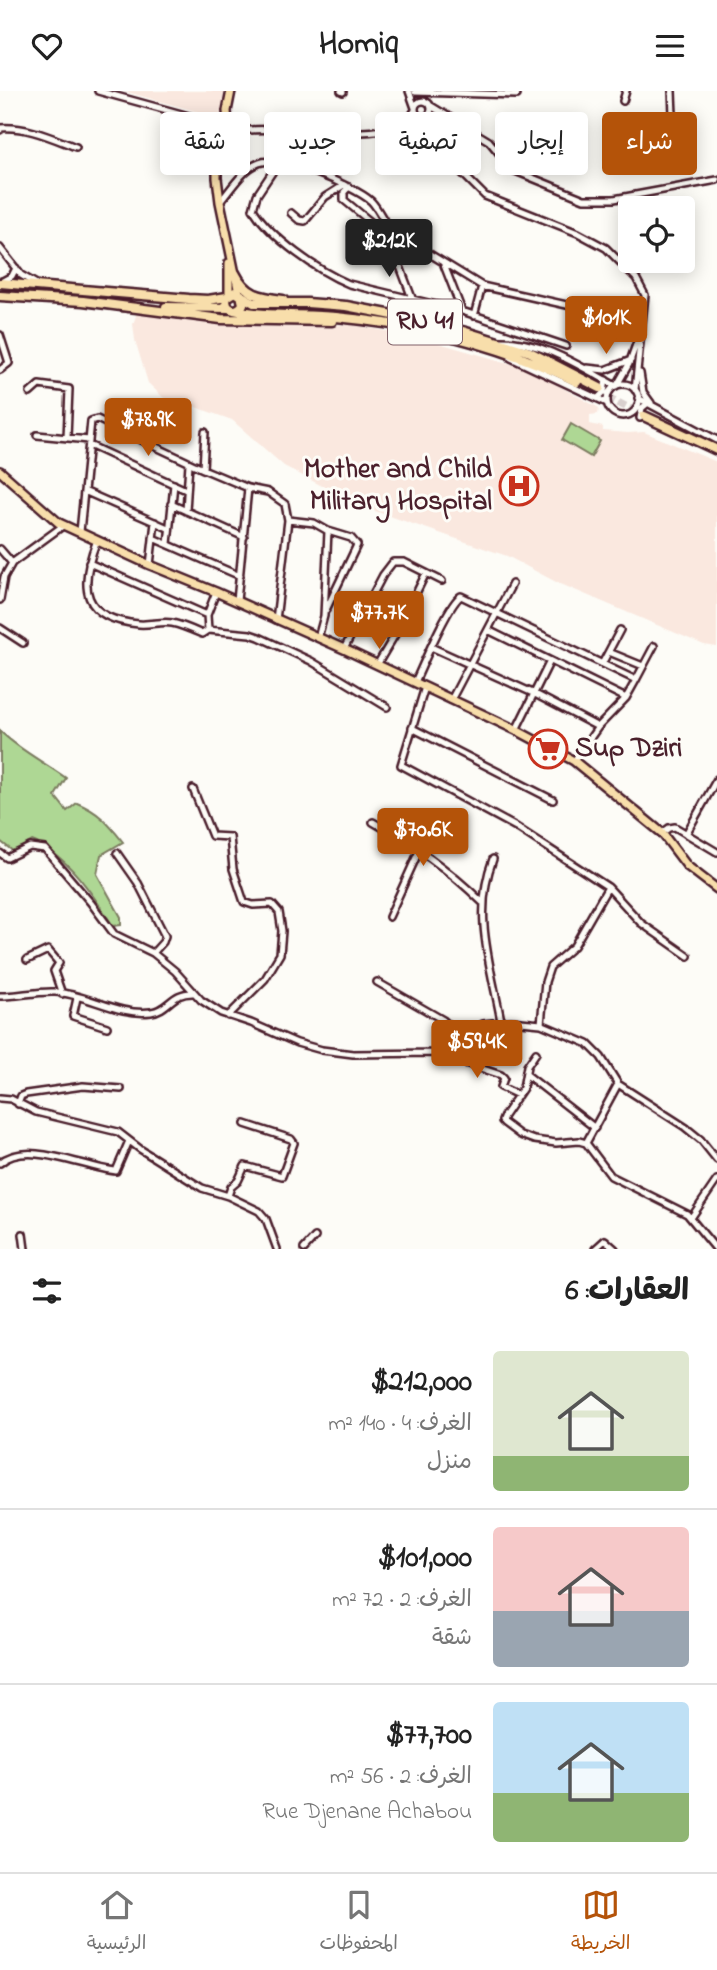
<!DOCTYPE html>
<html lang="ar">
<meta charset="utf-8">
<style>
body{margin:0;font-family:"Indie Flower","Playpen Sans Arabic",sans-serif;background:#f6f6f6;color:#222;direction:rtl;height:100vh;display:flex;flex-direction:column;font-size:26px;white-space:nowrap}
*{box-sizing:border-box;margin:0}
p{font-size:23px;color:#767676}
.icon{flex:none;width:38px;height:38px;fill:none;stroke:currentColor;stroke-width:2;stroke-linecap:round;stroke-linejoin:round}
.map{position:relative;height:1158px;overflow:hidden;direction:ltr}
.details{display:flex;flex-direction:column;background:#fff;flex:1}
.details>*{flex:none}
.hud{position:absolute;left:21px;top:21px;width:676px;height:63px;direction:rtl;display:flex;gap:14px}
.tools{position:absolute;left:618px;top:105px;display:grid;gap:14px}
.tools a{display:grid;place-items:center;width:77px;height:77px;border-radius:7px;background:#fff;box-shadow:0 4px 18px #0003;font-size:35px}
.price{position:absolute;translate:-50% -60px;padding:0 16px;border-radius:7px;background:#b45309;color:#fff;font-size:23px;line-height:46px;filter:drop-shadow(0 2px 4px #0008)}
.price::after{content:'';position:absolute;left:50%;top:42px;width:21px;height:16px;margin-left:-10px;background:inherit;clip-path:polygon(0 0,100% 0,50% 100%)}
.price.on{background:#222;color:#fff}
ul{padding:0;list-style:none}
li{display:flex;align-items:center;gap:21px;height:175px;padding:0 28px}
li+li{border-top:2px solid #e0e0e0}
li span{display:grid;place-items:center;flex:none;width:196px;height:140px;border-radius:7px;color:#555}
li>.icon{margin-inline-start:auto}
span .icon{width:84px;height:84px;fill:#fffc;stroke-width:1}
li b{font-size:30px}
h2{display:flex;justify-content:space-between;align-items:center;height:84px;padding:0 28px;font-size:30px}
.chip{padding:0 24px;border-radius:7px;background:#fff;box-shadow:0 4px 18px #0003;font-size:24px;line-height:63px}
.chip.on{background:#b45309;color:#fff}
header{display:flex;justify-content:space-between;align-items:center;height:91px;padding:0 28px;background:#fff;font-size:32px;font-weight:700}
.dock{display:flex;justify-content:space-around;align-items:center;height:98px;border-top:2px solid #e0e0e0;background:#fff;font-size:19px;color:#767676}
.dock a{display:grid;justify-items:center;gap:4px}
.dock .on{color:#b45309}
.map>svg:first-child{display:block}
</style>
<header><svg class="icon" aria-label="menu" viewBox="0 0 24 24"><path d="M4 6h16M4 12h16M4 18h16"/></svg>Homiq<svg class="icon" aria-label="heart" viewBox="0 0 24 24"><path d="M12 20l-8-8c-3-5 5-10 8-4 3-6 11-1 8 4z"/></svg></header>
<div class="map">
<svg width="717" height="1158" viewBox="0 0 717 1158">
<rect width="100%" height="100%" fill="#fdfcf7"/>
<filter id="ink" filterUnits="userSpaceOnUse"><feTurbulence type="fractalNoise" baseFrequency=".0143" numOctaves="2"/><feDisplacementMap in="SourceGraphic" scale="14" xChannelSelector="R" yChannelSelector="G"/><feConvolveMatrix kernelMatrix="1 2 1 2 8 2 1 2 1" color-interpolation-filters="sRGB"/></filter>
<g filter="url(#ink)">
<!-- built -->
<path fill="#fae8df" d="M123,0H225L220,27Z
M137,222L247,233L353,234L418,246L515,274L546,288L599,317L598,323L590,324V333L603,336V340L628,342L644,341L717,371V556L704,554L556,491L507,465L360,415L284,375L232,329L190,314L167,310L148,292L135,249L133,233Z"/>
<!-- green -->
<path fill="#aed794" stroke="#7c7b60" stroke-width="2" d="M571,333L600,350L591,366L562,349Z
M0,640C19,659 44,671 66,687L55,705L67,720L77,712C99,721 108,732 123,751L101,764L97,783L121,826V834L113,835C94,805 67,763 32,750L14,761L0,750Z"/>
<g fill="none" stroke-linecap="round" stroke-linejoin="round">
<!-- highway-tunnel -->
<path stroke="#d9d0ce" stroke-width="8" stroke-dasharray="8 4" stroke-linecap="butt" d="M597,301L644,325"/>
<defs>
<path id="minor" d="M98,0L218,33
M341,0L343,1
M409,0L415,17
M672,0L673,24
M415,1L517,4
M415 18a8 8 0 1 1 16 0a8 8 0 1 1-16 0Z
M623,10L626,0
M431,15L489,50L513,79L584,108H614L717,89
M428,25L435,40L459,79L485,105L578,142L606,157L636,187L645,204L635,299
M203,30L216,39
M401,34L410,27L415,19
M0,39V37C27,35 52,47 76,56
M228,42C285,30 374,56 423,26
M279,71L257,104L253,118C271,147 318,180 349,193L462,220L566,255
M349,96L344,101V109L378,137L387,141
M220,111C231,98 243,78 259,72C280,63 354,95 371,110C378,117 383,129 389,138L387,141L412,207
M291,122L299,129L305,130L325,106L344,94
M389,138L482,195L589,219L601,226
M0,157L21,184L38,194
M444,174L462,220
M1,191L12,185L16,177
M474,225L482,195
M0,244L9,272L0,279
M500,250C541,249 581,276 616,295
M511,267L607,312
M587,277L605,279L631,269
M640,282L643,301L651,312
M607 309a16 16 0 1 1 32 0a16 16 0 1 1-32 0Z
M617,294L629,273L639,245
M30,302L39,294L69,298L67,347
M598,307L604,301L606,289
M638,307L717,349
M640,327L642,317L648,312
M37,344L89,349
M89,354L186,399
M203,378L205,341
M84,400L168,437
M171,413L244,446
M186,420L189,372
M80,441L91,330L97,328L203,378L248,397L268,401L285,413L288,429
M153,447L240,485
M97,449C78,497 82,528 139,533C150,534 162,530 172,532C182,534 193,539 202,543L208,539L250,543L259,546L311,570L387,616
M168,453L174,393
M0,458L12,472
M89,472L207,524
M150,474L155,431
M0,509L4,486L12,472L64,434
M237,510L248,397
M326,519L357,454L351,447L328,440
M364,521L399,537
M276,529L288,429L314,432L328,440L324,525L318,547
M0,537L23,552
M208,539L207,524L216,501
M488,539L626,607
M431,556L535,603L598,636
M344,558L383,484L393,471H404L442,490
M609,561L643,575
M602,573L620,539
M377,574L399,537L426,482
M636,589L654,555
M415,591C423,574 448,513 461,505L636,589L626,607L598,636L574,670
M425,596L401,674L516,736L608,796L641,832L688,865
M451,609L512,493
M412,637L553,709
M516,639L550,570
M193,698L212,745L230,746L233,778L244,811L253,814L272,813L279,821L282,840L280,863L265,888L228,925
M373,731C415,755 447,777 482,811
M662,742L669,737L675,736L717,761
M686,743L717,688
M0,762L7,767L30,756L45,758L91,812L114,843L153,862L175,880L201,909L221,922L251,932L297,952L322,959L353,963L435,962L459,944L483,933L511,930L541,933L588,953L601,966L618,993L685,1036L701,1049L717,1069
M117,762L138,792L165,845L163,851L153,862
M493,768C472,823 491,875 501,930
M389,826L419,760
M27,869L48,859L59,872L54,880L62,903
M377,891L443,929L459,944
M0,905C18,905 37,900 55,901C87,903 118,925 151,921C169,919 171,901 194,902
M77,907L73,925L107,936
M541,933L545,891L550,876L574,855L608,796
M435,962L501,984L504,987L501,996L518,1004
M536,962L527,975L523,997L504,1025L502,1030L504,1032L520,1044L534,1049L556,1052L579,1050L586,1052L611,1085L687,1123L716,1158
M527,984L595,1037
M0,1007L11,1008L36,1021L118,1041L140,1058L202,1097L228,1105L259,1120L266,1128L277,1158
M18,1013L21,1005L26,1003L83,995L121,998
M586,1052L618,993
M0,1072C27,1048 84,1077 116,1080L129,1050
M228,1105L231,1096L238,1090L245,1075L282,1085L294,1052L291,1048L245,1033
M691,1127L717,1089
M23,1143L25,1158
M304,1158L315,1146
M595,1158L605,1149L615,1158"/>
<path id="major" d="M216 38a7 7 0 1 1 14 0a7 7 0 1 1-14 0Z
M228,34L227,20L231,0
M217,41V87L220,111L239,202
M229,203V172
M0,380L59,432L150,474L216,501L344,558L516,639L574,670L662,742L687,775L717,798"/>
<path id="highway" d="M235,182C246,204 259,206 283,209
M0,192L189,208L208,209L227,206
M241,204L243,213C237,224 223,218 227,206L235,201L254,212H307L346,215L414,228L466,241L530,261L600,297
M0,205L83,210L221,228L332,230
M166,216L229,217
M234,219C267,226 302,223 336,226C420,234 501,253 577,291
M644,325L717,359"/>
</defs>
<!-- minor casing -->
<use href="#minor" stroke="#4a1f2b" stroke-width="10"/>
<!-- major casing -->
<use href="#major" stroke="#4a1f2b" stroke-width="12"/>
<!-- highway casing -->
<use href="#highway" stroke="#4a1f2b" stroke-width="13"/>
<!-- minor -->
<use href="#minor" stroke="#fdfcf7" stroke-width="5"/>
<!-- major -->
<use href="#major" stroke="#f8deab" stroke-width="7"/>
<!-- highway -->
<use href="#highway" stroke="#f8deab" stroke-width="8"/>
</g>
</g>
<!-- icons -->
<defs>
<symbol id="hospital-ring" viewBox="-11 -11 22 22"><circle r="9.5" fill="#fdfcf7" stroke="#c8321e" stroke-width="1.5"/><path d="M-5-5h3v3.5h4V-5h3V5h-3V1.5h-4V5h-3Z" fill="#c8321e"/></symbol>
<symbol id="supermarket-ring" viewBox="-11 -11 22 22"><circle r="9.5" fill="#fdfcf7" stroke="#c8321e" stroke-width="1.5"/><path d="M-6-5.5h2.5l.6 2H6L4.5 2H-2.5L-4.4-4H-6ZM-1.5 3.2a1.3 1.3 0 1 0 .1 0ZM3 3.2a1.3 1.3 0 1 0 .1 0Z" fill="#c8321e"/></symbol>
</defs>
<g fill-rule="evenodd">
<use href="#hospital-ring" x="497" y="373" width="44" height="44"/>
<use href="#supermarket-ring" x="526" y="636" width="44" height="44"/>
</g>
<g text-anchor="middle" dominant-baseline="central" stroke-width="6" stroke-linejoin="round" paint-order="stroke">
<!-- shield labels -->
<rect fill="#fdfcf7" stroke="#806168" stroke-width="2" x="388" y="208.5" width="74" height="45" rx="5"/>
<g font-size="26" font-weight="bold" fill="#4a1f2b">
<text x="425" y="231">RN 41</text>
</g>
<!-- poi labels -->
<g font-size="28" font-weight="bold" fill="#4a1f2b" stroke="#fdfcf7" text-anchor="end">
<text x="492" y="379">Mother and Child<tspan x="492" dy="32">Military Hospital</tspan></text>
<text x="575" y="658" text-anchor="start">Sup Dziri</text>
</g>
</g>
</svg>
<div class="tools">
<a><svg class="icon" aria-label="locate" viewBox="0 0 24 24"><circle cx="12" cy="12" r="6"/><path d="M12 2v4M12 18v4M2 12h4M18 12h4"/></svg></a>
</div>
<b class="price on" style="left:389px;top:188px">$212K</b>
<b class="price" style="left:606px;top:265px">$101K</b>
<b class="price" style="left:148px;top:367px">$78.9K</b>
<b class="price" style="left:379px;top:560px">$77.7K</b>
<b class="price" style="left:423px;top:777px">$70.6K</b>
<b class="price" style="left:477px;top:989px">$59.4K</b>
<div class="hud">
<a class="chip on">شراء</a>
<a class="chip">إيجار</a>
<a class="chip">تصفية</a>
<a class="chip">جديد</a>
<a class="chip">شقة</a>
</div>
</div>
<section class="details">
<h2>العقارات: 6<svg class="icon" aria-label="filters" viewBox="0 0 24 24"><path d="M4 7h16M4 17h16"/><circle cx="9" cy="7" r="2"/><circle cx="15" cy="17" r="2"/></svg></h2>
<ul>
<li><span style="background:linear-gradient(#dfe7d0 75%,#8fb573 0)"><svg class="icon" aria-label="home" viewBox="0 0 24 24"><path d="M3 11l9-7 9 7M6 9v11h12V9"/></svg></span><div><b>$212,000</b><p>الغرف: 4 · 140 m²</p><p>منزل</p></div></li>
<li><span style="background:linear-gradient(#f6c9c9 60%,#9aa5b1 0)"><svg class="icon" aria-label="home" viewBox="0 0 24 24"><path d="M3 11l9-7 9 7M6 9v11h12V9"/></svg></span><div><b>$101,000</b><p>الغرف: 2 · 72 m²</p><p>شقة</p></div></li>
<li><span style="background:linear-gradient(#bfe0f5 65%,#8fb573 0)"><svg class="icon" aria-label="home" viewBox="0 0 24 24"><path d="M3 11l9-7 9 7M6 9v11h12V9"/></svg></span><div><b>$77,700</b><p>الغرف: 2 · 56 m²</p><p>Rue Djenane Achabou</p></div></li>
</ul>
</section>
<nav class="dock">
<a class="on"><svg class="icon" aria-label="map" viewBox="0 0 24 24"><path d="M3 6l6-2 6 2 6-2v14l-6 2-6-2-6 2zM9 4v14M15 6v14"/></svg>الخريطة</a>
<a><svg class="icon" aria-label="saved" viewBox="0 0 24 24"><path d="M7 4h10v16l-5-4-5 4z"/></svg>المحفوظات</a>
<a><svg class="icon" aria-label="home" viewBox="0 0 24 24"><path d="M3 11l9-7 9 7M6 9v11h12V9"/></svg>الرئيسية</a>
</nav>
